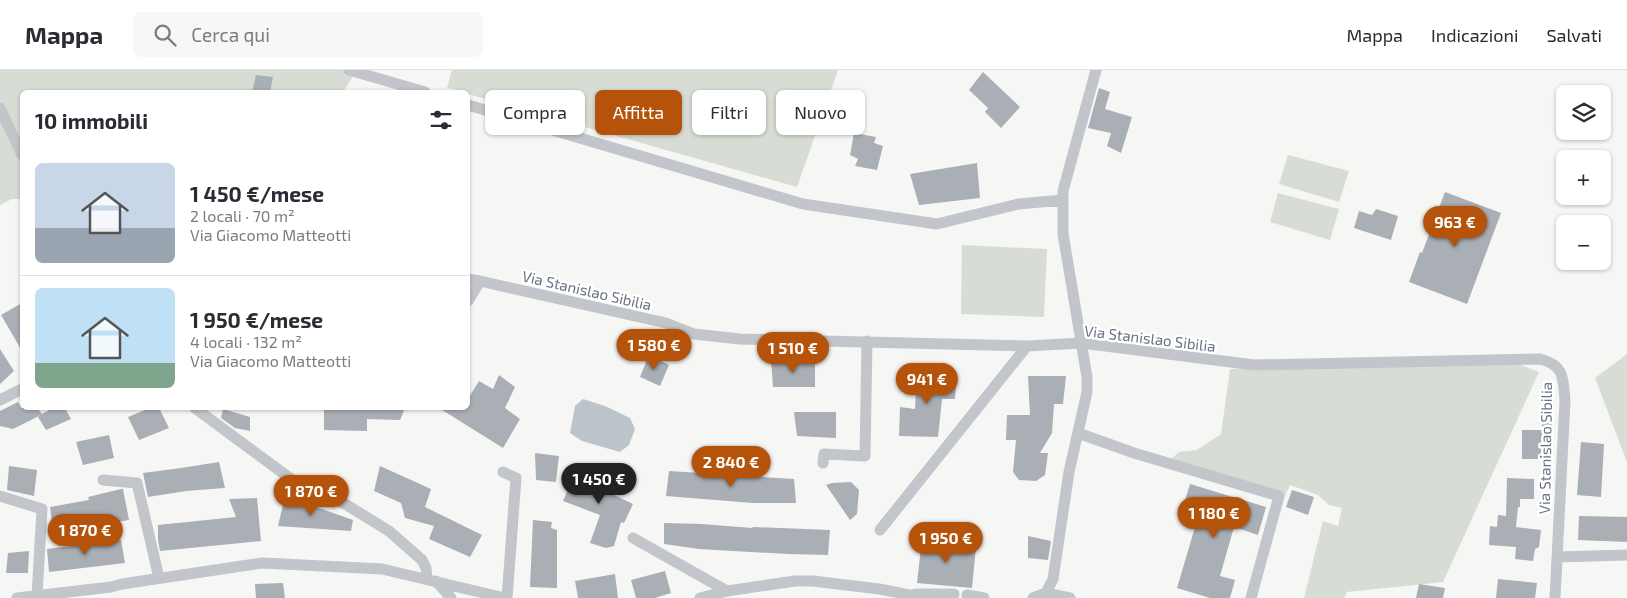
<!DOCTYPE html>
<html lang="it">
<meta charset="utf-8">
<style>
body{margin:0;font-family:"Exo 2",sans-serif;background:#f7f7f7;color:#2b2b33;height:100vh;display:flex;flex-direction:column;font-size:19px;white-space:nowrap}
*{box-sizing:border-box;margin:0}
p{font-size:16px;color:#7c7c81}
.icon{flex:none;width:28px;height:28px;fill:none;stroke:currentColor;stroke-width:2;stroke-linecap:round;stroke-linejoin:round}
.map{position:relative;flex:1;overflow:hidden}
.details{position:absolute;left:20px;top:20px;width:450px;height:320px;display:flex;flex-direction:column;background:#fff;border-radius:8px;box-shadow:0 1px 4px #0004}
.details>*{flex:none}
.hud{position:absolute;left:485px;top:20px;width:475px;height:45px;display:flex;gap:10px}
.fabs{position:absolute;left:1556px;top:15px;display:grid;gap:10px}
.fabs a{display:grid;place-items:center;width:55px;height:55px;border-radius:8px;background:#fff;box-shadow:0 1px 4px #0004;font-size:25px}
.price{position:absolute;translate:-50% -42px;padding:0 11px;border-radius:18px;background:#b45309;color:#fff;font-size:16px;line-height:32px;filter:drop-shadow(0 1px 2px #0008)}
.price::after{content:'';position:absolute;left:50%;top:30px;width:15px;height:11px;margin-left:-8px;background:inherit;clip-path:polygon(0 0,100% 0,50% 100%)}
.price.active{background:#222;color:#fff}
ul{padding:0;list-style:none}
li{display:flex;align-items:center;gap:15px;height:125px;padding:0 15px}
li+li{border-top:1px solid #e1e1e2}
li span{display:grid;place-items:center;flex:none;width:140px;height:100px;border-radius:8px;color:#555}
li>.icon{margin-inline-start:auto}
span .icon{width:60px;height:60px;fill:#fffc;stroke-width:1}
li b{font-size:21px}
h2{display:flex;justify-content:space-between;align-items:center;height:60px;padding:0 15px;font-size:21px}
.tag{padding:0 18px;border-radius:8px;background:#fff;box-shadow:0 1px 4px #0004;font-size:18px;line-height:45px}
.tag.active{background:#b45309;color:#fff}
header{display:flex;align-items:center;gap:30px;box-sizing:border-box;height:70px;padding:0 25px;background:#fff;border-bottom:1px solid #e1e1e2}
header strong{font-size:24px}
nav{display:flex;gap:28px;margin-inline-start:auto;font-size:18px}
.search{width:350px;height:45px;background:#f7f7f7;display:flex;align-items:center;gap:12px;box-sizing:border-box;padding:0 18px;border-radius:8px;color:#7c7c81;font-size:19px}
.map>svg:first-child{display:block}
</style>
<header>
<strong>Mappa</strong>
<div class="search"><svg class="icon" aria-label="search" viewBox="0 0 24 24"><circle cx="10" cy="10" r="6"/><path d="M15 15l6 6"/></svg>Cerca qui</div>
<nav><a>Mappa</a><a>Indicazioni</a><a>Salvati</a></nav>
</header>
<div class="map">
<svg width="1627" height="528" viewBox="0 0 1627 528">
<rect width="100%" height="100%" fill="#f6f6f4"/>
<!-- green -->
<path fill="#d7ddd5" d="M0,0H342L354,5L343,22H22V129H12L0,135Z
M452,0H838L797,117L468,24V22L447,18Z
M1288,85L1349,101L1339,132L1279,114Z
M1278,123L1339,139L1330,170L1270,152Z
M962,175L1047,179L1044,247L961,244Z
M1627,284V392L1595,308Z
M1518,294L1539,302L1443,512L1347,522L1344,528H1304L1323,451L1338,456L1342,438L1329,435L1318,425L1290,415L1285,426L1179,394L1170,390L1179,382L1197,380L1221,364L1230,299Z"/>
<!-- water -->
<path fill="#bcc4ca" d="M583,329L605,336L630,348L635,359L629,375L620,382L582,371L570,363L575,336Z"/>
<!-- building -->
<path fill="#aaafb6" d="M983,2L1020,37L1001,58L985,42L988,38L969,20Z
M256,5L273,7L270,22H252Z
M1099,18L1110,22L1105,39L1132,47L1121,83L1107,76L1111,63L1088,58Z
M854,63L876,67L874,73L883,76L877,100L855,96L858,89L850,85Z
M977,93L980,128L919,135L910,104Z
M1445,122L1501,143L1467,234L1409,212L1420,182L1422,183Z
M1376,139L1398,146L1391,170L1354,158L1359,141L1372,145Z
M22,233V281L1,245Z
M0,279L14,301L0,314Z
M649,285L669,295L660,316L640,307Z
M771,290L815,292V317H773Z
M917,301L957,304L955,329H942L938,367L899,366L900,337L915,339Z
M499,305L515,317L505,338L520,349L503,378L439,338H468V329L479,311L493,319Z
M1028,306H1066L1063,334H1054L1052,363L1040,383H1048L1045,405L1036,411L1019,410L1013,402L1016,370H1006L1007,345H1030Z
M18,332L21,338H37L42,344L53,338H65L71,349L46,360L38,347L41,345L13,359L0,356V341Z
M150,338H159L169,358L139,370L128,347Z
M324,338H405L400,350L367,349V361L324,360Z
M223,339L250,347V361L235,358L221,348Z
M794,342H836V368L797,366Z
M1542,349H1552V368H1542V389H1522V360H1542Z
M109,365L114,388L83,395L76,372Z
M1581,372L1604,374L1601,427L1577,425Z
M535,383L559,386L556,412L536,410Z
M219,392L225,418L186,421L148,427L143,403L181,398Z
M9,396L37,400L34,426L7,420Z
M380,396L431,419L425,437L482,465L470,487L429,469L434,456L405,448L401,433L374,421Z
M578,396L615,413L610,423L633,434L624,453L621,452L614,476L606,478L590,473L600,445L563,431Z
M669,401L794,409L796,433H753L666,426Z
M1507,408L1534,409V429H1520V437H1518L1516,457L1541,460L1539,477L1535,479L1533,491L1515,489L1516,477L1489,475L1490,456L1497,457L1498,445L1506,446Z
M851,412L859,420L857,444L850,450L826,415L832,413Z
M1190,414L1266,437L1258,465L1234,457L1220,506L1235,510L1230,528H1210L1177,518L1198,447L1181,443Z
M121,419H123L129,450L93,456V454L53,463L50,437L89,430L88,427Z
M1292,420L1314,427L1308,445L1286,437Z
M285,426L353,450L351,461L278,456Z
M257,428L261,471L160,481L158,470V455L236,447L229,429Z
M1579,446L1627,447V472L1578,470Z
M533,450L552,452L551,458L557,460V518L530,517Z
M664,453L702,454L752,458L753,457L830,460L828,485L788,484L699,479L664,474Z
M1028,466L1051,471L1048,490L1028,488Z
M922,469L976,477L972,518L917,513Z
M121,470L125,493L49,502L47,479L79,475V477Z
M29,481L28,503H6L8,483Z
M665,501L671,523L655,528H636L631,510Z
M615,504L618,528H578L575,511Z
M1498,509L1537,513L1535,528H1496Z
M283,513L285,528H256L255,514Z
M1419,514L1445,518L1443,528H1416Z"/>
<g fill="none" stroke-linecap="round" stroke-linejoin="round">
<!-- street -->
<path stroke="#c2c5c9" stroke-width="11" d="M349,0L425,22
M468,35L803,134L937,154L1018,134L1063,130
M0,38L22,85
M468,209L480,211
M468,231L480,211L666,253L694,264L740,269L1027,276L1082,273L1254,295L1540,289C1565,295 1563,309 1565,331L1555,528
M0,330L22,319
M195,338L291,409L345,434L389,461L422,490L426,498L427,509
M1078,363L1134,383L1279,426L1251,528
M823,393L824,384L865,386L867,271
M503,402L516,408L507,528
M103,410L137,413L159,508
M0,426L42,439L37,526
M880,460L1027,276
M633,468L727,521
M1557,487L1627,485
M436,511L451,528
M1046,523L1053,509L1069,402L1087,322V307L1063,164V121L1096,0
M915,524H954
M967,525L984,528
M17,528L111,517L122,514L262,493L382,499L505,528
M700,528L727,521L795,511H813L879,519L925,528
M1033,528L1046,523L1070,528"/>
</g>
<g text-anchor="middle" dominant-baseline="central" stroke-width="5" stroke-linejoin="round" paint-order="stroke">
<!-- street labels -->
<g font-size="15" fill="#687382" stroke="#fff">
<text transform="translate(587 220) rotate(13)">Via Stanislao Sibilia</text>
<text transform="translate(1150 268) rotate(7)">Via Stanislao Sibilia</text>
<text transform="translate(1545 378) rotate(-89)">Via Stanislao Sibilia</text>
</g>
</g>
</svg>
<div class="fabs">
<a><svg class="icon" aria-label="layers" viewBox="0 0 24 24"><path d="M12 4l9 5-9 5-9-5zM3 14l9 5 9-5"/></svg></a>
<a>+</a>
<a>−</a>
</div>
<b class="price" style="left:1455px;top:178px">963 €</b>
<b class="price" style="left:654px;top:301px">1 580 €</b>
<b class="price" style="left:793px;top:304px">1 510 €</b>
<b class="price" style="left:927px;top:335px">941 €</b>
<b class="price" style="left:731px;top:418px">2 840 €</b>
<b class="price active" style="left:599px;top:435px">1 450 €</b>
<b class="price" style="left:311px;top:447px">1 870 €</b>
<b class="price" style="left:1214px;top:469px">1 180 €</b>
<b class="price" style="left:85px;top:486px">1 870 €</b>
<b class="price" style="left:946px;top:494px">1 950 €</b>
<div class="hud">
<a class="tag">Compra</a>
<a class="tag active">Affitta</a>
<a class="tag">Filtri</a>
<a class="tag">Nuovo</a>
</div>
<section class="details">
<h2>10 immobili<svg class="icon" aria-label="filters" viewBox="0 0 24 24"><path d="M4 7h16M4 17h16"/><circle cx="9" cy="7" r="2"/><circle cx="15" cy="17" r="2"/></svg></h2>
<ul>
<li><span style="background:linear-gradient(#c9d6e8 65%,#9aa5b1 0)"><svg class="icon" aria-label="home" viewBox="0 0 24 24"><path d="M3 11l9-7 9 7M6 9v11h12V9"/></svg></span><div><b>1 450 €/mese</b><p>2 locali · 70 m²</p><p>Via Giacomo Matteotti</p></div></li>
<li><span style="background:linear-gradient(#bfe0f5 75%,#7fa58c 0)"><svg class="icon" aria-label="home" viewBox="0 0 24 24"><path d="M3 11l9-7 9 7M6 9v11h12V9"/></svg></span><div><b>1 950 €/mese</b><p>4 locali · 132 m²</p><p>Via Giacomo Matteotti</p></div></li>
</ul>
</section>
</div>
